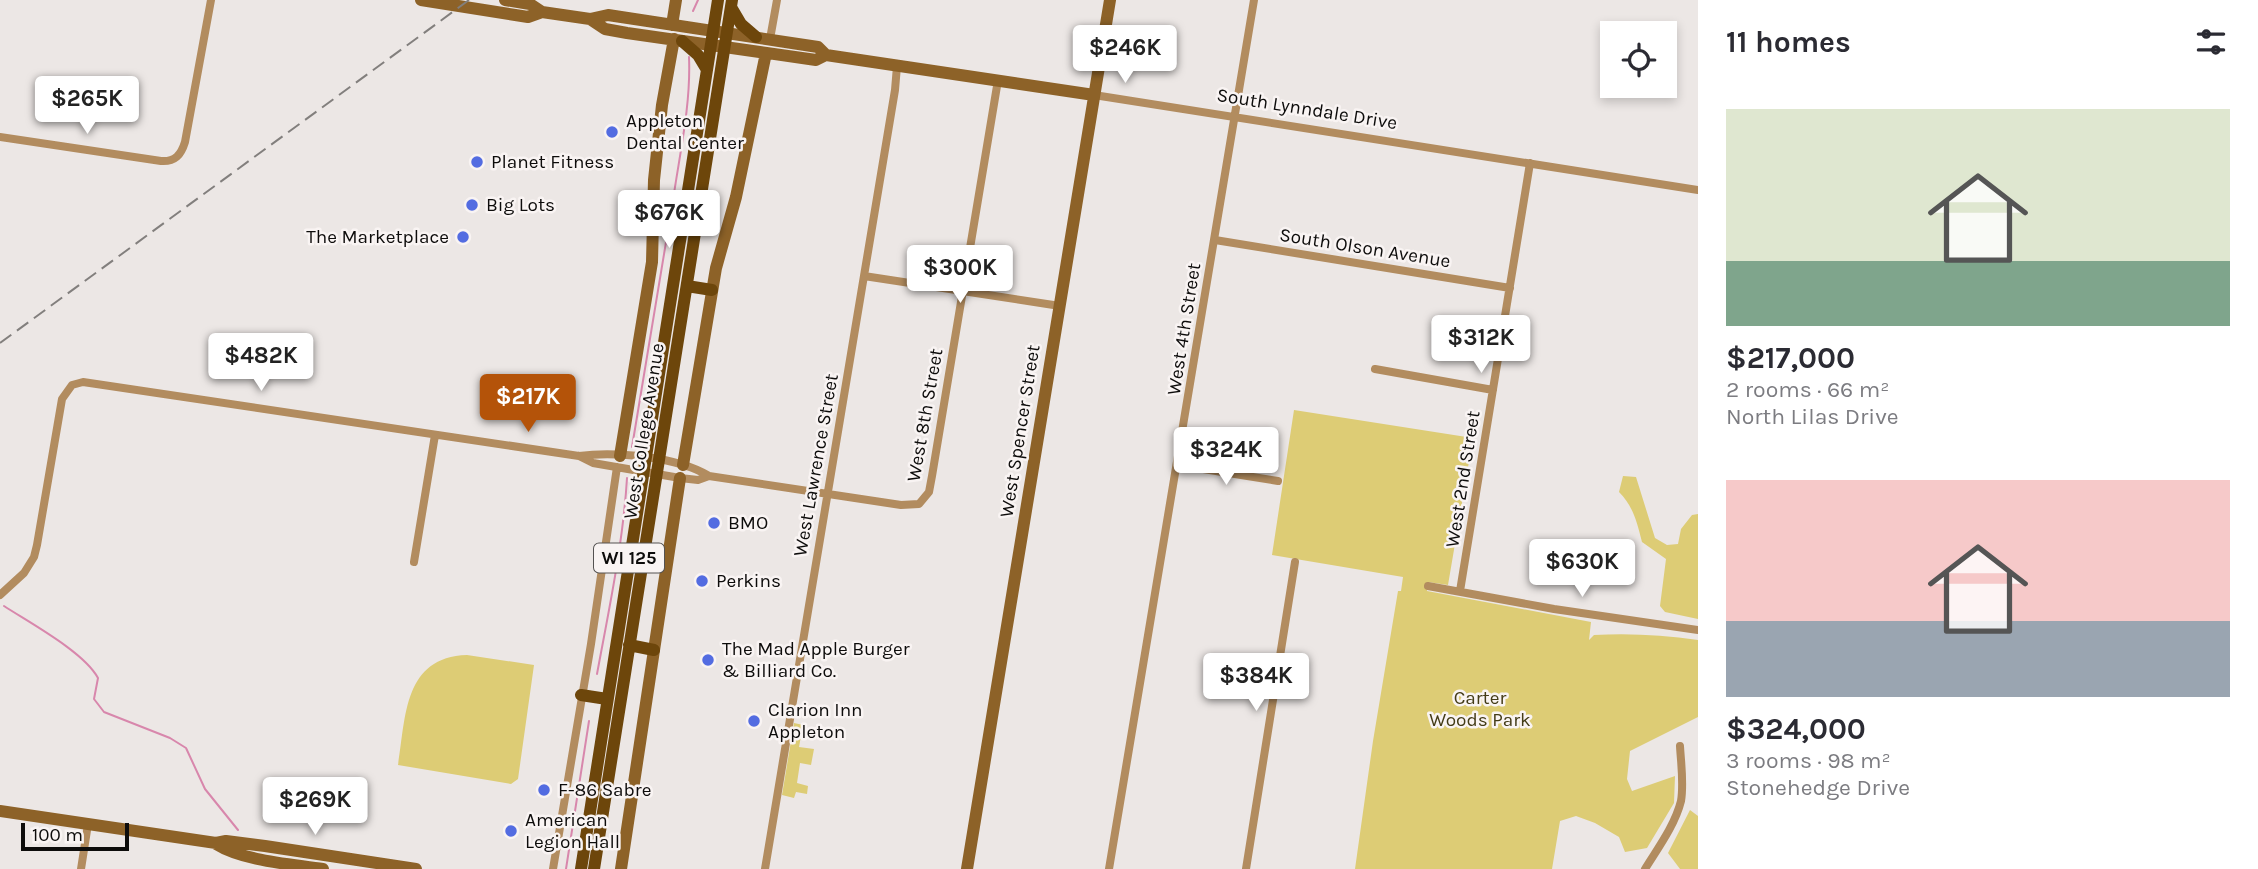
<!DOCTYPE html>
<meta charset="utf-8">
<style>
body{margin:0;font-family:Karla,sans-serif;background:#f2f2f3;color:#2b2b33;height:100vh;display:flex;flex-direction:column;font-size:26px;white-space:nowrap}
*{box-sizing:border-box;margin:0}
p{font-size:23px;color:#7c7c81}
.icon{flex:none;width:38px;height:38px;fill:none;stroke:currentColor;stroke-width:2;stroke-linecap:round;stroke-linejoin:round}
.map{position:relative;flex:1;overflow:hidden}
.details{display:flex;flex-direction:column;background:#fff;width:560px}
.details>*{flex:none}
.buttons{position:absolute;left:1600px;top:21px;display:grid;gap:14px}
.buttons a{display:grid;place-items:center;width:77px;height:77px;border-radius:0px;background:#fff;box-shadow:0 4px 10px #0003;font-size:35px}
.scale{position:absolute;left:21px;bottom:18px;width:108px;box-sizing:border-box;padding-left:7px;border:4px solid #0d0c0b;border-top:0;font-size:19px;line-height:24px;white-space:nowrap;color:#0d0c0b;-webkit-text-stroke:5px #f9f4f3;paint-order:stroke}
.price{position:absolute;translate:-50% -60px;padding:0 16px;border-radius:7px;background:#fff;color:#222;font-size:23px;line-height:46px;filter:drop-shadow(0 2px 4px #0008)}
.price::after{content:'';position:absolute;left:50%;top:42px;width:21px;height:16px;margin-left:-10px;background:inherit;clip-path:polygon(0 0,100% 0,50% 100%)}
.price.on{background:#b45309;color:#fff}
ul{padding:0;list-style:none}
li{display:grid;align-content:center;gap:14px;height:371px;padding:0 28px}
li span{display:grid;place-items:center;height:217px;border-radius:0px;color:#555}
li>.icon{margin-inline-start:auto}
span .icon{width:126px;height:126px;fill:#fffc;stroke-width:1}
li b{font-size:30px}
h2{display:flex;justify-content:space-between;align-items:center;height:84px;padding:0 28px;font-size:30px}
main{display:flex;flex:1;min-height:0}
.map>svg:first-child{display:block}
</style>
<main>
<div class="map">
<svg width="1698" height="869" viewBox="0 0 1698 869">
<rect width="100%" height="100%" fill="#ece7e5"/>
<!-- green -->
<path fill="#ddcc75" d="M1294,410L1473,438L1448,585L1428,582L1427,591L1591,622L1589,640L1594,635C1630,633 1663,635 1698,640V717L1630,751L1627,779L1632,791L1675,776L1674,803L1647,848L1625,852L1619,837L1595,823L1576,816L1560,821L1552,869H1355L1373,741L1398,591H1401L1403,577L1272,555Z
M1623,476L1636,477L1655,538L1667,545L1678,544L1681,529L1692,515L1698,514V619L1665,612L1660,606L1666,559L1642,542C1637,522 1633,506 1619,492Z
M467,655L534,665L518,779L511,784L398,765C406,718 403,657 467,655Z
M794,723L803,725L799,747L814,749L811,765L800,763L797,783L808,786L807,794L796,792L794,798L782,795Z
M1690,810L1698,816V869H1680L1668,853Z"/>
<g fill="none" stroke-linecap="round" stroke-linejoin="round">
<!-- stream -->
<path stroke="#d887ac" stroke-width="2" d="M693,11L698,0
M632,447C646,364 660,282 673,200C680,152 691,104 689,57
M4,606C30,623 84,652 98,678L94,699L104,712L170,738L186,748L205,789L238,830
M597,674C609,609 623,544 627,478
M566,869L589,721"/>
<!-- street -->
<path stroke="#b28c5f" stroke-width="8" d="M770,39L777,0
M1094,95L1698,190
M0,137L161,161C175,162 181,155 185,142L211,0
M1215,240L1510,288
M864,276L1060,306
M1375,369L1493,390
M579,456L593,463L680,478L698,480L709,476
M1178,465L1278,481
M414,562L435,435
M1428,586L1554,609L1698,630
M1460,591L1530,163
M0,595L24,573L34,557L37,545L62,399L72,385L83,382L579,456C616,451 678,457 709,476L901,505L919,504L929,492L932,476L998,80
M81,869L88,824
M553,869L591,644L617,467
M765,869L895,90L897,66
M1109,869L1254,0
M1246,869L1295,562
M1645,869C1658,848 1675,825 1681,801C1684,783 1681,764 1680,746"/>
<!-- secondary -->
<path stroke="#8d6228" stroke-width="12" d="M421,0L528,17L542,12
M505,0L530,4L542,12L590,19L608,15L818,47L826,55
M590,19L605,29L627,33L816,60L826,55L1094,95
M672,25L676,0
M620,456L652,262L654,180L662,105L674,39
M683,465L716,268L736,197L766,53
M0,811L216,843L226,841L265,846L416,869
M216,844C243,861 291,864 323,869
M621,869L680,478
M967,869L1110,0"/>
<!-- primary -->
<path stroke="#6d460b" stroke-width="12" d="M731,7L741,24L756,37
M682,41L698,55L707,70
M687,286L712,290
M629,645L654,650
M581,695L607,699
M581,869L718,0
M594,869L732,0"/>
<!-- rail -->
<path stroke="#827f7d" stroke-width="2" stroke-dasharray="14 7" stroke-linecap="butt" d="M0,343L469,0"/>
</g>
<!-- markers -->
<g fill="#536ce1" stroke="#f9f4f3" stroke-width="2.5">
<circle cx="612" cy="132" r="7"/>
<circle cx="477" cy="162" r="7"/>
<circle cx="472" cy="205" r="7"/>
<circle cx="463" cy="237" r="7"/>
<circle cx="714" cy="523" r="7"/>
<circle cx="702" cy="581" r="7"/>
<circle cx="708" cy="660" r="7"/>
<circle cx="754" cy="721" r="7"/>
<circle cx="544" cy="790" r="7"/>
<circle cx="511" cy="831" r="7"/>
</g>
<g text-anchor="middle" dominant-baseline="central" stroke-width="5" stroke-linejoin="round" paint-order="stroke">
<!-- shield labels -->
<rect fill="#f9f4f3" stroke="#545251" stroke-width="2" x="594" y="543.5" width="70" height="29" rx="5"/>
<g font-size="18" font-weight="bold" fill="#0d0c0b">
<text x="629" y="558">WI 125</text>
</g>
<!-- street labels -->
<g font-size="19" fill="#0d0c0b" stroke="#f9f4f3">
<text transform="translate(1307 109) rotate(9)">South Lynndale Drive</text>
<text transform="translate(1365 248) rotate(9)">South Olson Avenue</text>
<text transform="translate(1184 329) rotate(-81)">West 4th Street</text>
<text transform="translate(925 415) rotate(-80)">West 8th Street</text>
<text transform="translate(644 431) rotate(-81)">West College Avenue</text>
<text transform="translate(1020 431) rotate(-81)">West Spencer Street</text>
<text transform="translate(816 465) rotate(-80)">West Lawrence Street</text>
<text transform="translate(1463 479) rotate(-81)">West 2nd Street</text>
</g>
<!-- poi labels -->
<g font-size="19" fill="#0d0c0b" stroke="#f9f4f3" text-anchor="start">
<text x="626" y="121">Appleton<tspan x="626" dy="22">Dental Center</tspan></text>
<text x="491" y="162">Planet Fitness</text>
<text x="486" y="205">Big Lots</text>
<text x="449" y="237" text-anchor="end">The Marketplace</text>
<text x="728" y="523">BMO</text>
<text x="716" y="581">Perkins</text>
<text x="722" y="649">The Mad Apple Burger<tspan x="722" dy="22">&amp; Billiard Co.</tspan></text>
<text x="768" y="710">Clarion Inn<tspan x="768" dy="22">Appleton</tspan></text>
<text x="558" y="790">F-86 Sabre</text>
<text x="525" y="820">American<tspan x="525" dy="22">Legion Hall</tspan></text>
</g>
<!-- park labels -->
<g font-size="19" fill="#443c17" stroke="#f9f4f3">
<text x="1480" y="698">Carter<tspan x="1480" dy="22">Woods Park</tspan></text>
</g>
</g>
</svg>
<div class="buttons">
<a><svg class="icon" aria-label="locate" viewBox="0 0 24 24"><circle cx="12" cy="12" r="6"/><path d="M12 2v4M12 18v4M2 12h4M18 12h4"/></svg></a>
</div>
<div class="scale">100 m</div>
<b class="price" style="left:1125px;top:85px">$246K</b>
<b class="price" style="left:87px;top:136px">$265K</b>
<b class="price" style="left:669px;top:250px">$676K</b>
<b class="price" style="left:960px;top:305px">$300K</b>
<b class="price" style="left:1481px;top:375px">$312K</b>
<b class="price" style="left:261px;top:393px">$482K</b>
<b class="price on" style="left:528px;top:434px">$217K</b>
<b class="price" style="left:1226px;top:487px">$324K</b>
<b class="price" style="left:1582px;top:599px">$630K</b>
<b class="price" style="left:1256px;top:713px">$384K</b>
<b class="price" style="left:315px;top:837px">$269K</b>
</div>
<section class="details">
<h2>11 homes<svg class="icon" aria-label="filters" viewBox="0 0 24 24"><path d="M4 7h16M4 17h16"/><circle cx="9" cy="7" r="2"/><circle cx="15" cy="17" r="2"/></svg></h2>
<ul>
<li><span style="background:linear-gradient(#dfe7d0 70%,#7fa58c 0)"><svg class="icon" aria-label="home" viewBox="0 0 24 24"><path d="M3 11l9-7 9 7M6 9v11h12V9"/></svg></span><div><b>$217,000</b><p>2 rooms · 66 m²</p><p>North Lilas Drive</p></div></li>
<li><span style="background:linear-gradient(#f6c9c9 65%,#9aa5b1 0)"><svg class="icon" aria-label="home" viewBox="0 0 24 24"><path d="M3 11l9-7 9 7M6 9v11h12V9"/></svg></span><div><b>$324,000</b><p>3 rooms · 98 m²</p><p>Stonehedge Drive</p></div></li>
</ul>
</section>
</main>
